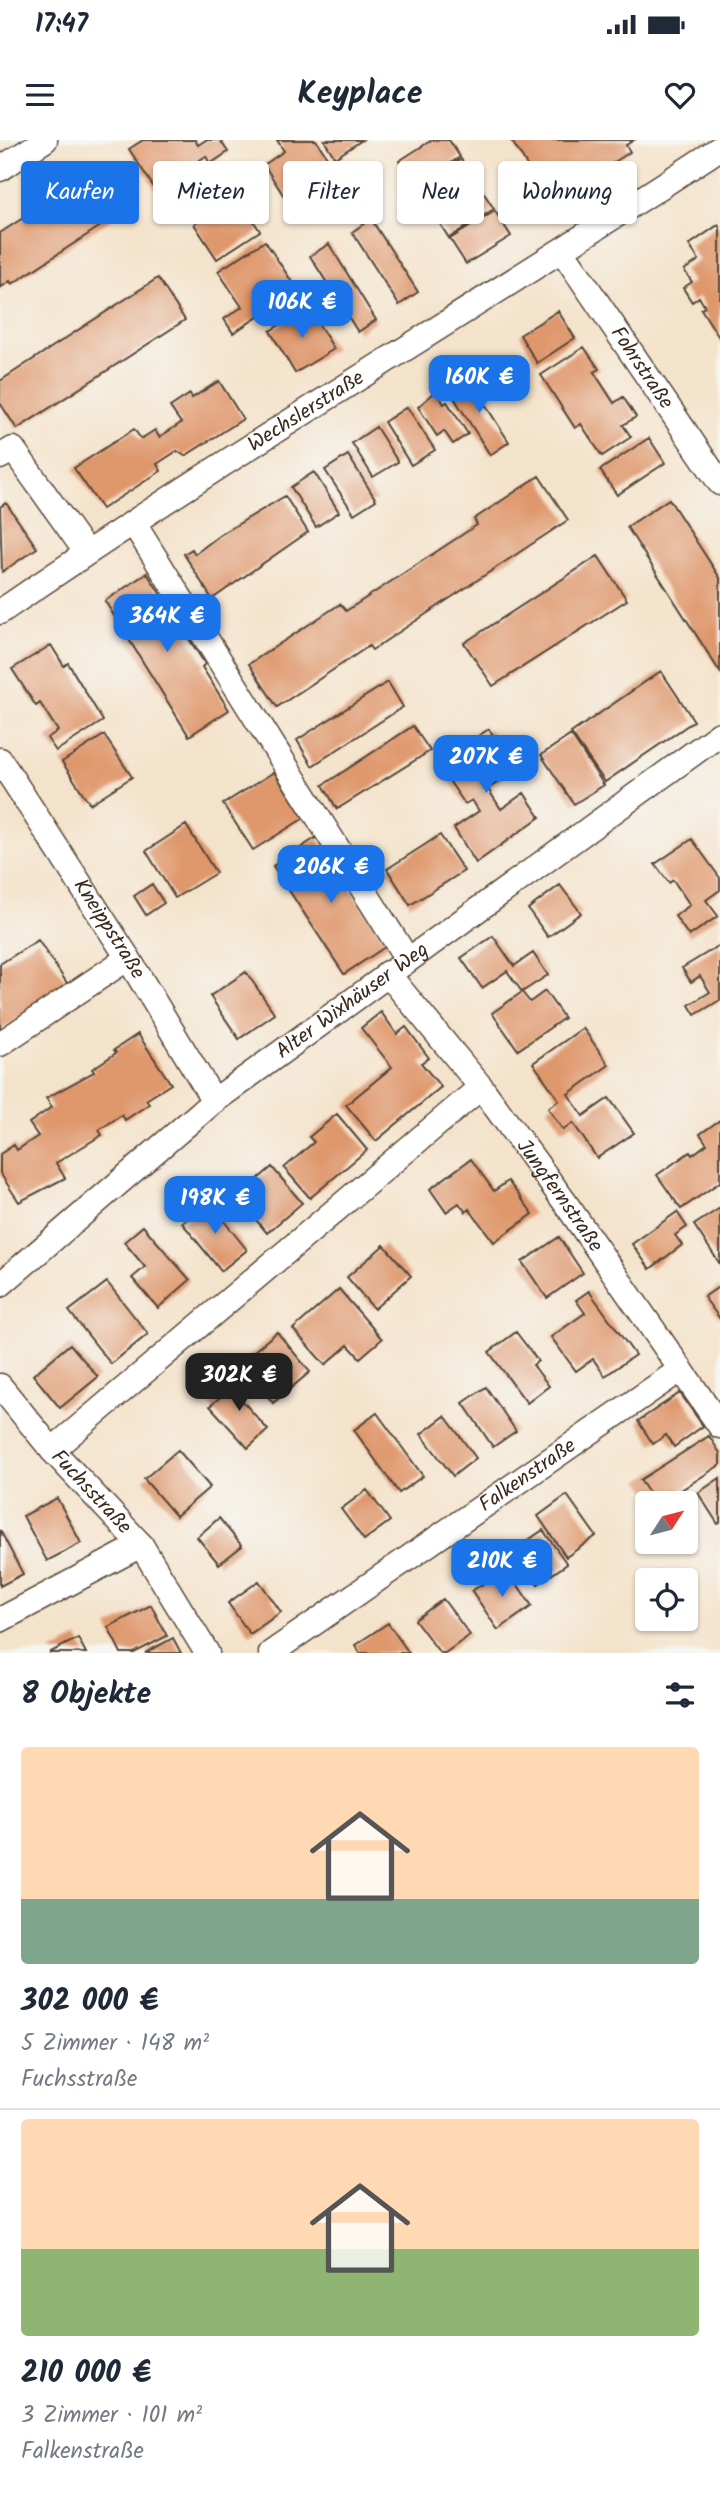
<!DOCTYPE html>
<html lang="de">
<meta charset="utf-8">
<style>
body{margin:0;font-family:Kalam,sans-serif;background:#f2f2f3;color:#1f2937;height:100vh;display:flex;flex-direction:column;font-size:26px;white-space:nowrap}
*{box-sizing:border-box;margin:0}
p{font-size:23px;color:#747a83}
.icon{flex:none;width:38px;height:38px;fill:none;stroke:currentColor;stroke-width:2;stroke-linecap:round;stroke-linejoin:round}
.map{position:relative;height:1513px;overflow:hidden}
.details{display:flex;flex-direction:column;background:#fff;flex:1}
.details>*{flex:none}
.guide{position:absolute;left:21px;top:21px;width:679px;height:63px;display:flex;gap:14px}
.needle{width:46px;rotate:54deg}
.tools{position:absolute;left:635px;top:1351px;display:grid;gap:14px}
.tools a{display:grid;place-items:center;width:63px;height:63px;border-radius:7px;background:#fff;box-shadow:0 2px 5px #0004;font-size:35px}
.price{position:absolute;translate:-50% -60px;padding:0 16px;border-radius:14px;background:#1a73e8;color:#fff;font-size:23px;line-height:46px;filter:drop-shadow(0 2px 4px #0008)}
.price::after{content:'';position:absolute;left:50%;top:42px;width:21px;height:16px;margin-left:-10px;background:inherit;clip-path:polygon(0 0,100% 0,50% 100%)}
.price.active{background:#222;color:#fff}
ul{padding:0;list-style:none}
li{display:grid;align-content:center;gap:14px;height:371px;padding:0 21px}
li+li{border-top:2px solid #e0e1e3}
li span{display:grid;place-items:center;height:217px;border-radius:7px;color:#555}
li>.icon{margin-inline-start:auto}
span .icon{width:126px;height:126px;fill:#fffc;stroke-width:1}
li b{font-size:30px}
h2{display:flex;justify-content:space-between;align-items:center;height:84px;padding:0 21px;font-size:30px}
.chip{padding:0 24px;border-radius:7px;background:#fff;box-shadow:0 2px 5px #0004;font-size:24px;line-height:63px}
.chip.active{background:#1a73e8;color:#fff}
.status{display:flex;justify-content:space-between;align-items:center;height:49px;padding:0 35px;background:#fff;direction:ltr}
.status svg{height:19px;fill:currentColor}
header{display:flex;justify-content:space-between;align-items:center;height:91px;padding:0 21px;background:#fff;font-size:32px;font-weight:600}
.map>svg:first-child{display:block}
</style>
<div class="status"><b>17:47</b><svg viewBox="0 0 49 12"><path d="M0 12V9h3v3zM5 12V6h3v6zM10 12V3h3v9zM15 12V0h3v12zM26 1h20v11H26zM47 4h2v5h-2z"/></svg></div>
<header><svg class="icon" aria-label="menu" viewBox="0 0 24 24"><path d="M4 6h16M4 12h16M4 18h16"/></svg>Keyplace<svg class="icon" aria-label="heart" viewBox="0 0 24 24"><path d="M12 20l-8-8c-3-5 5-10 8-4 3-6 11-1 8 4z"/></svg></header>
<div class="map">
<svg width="720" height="1513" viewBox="0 0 720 1513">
<rect width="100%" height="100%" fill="#f6f6f2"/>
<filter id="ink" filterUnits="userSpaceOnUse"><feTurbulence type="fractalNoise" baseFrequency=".0143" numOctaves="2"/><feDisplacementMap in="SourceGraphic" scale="14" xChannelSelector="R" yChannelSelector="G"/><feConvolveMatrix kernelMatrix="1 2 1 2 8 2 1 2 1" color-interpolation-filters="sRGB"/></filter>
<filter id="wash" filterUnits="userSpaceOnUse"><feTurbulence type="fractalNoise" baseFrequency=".00686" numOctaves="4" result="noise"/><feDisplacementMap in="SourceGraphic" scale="28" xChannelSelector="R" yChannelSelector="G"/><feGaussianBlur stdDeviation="1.57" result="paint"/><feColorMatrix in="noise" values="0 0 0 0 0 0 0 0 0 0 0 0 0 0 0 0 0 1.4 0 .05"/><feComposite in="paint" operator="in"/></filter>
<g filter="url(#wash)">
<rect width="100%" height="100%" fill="#f4e3cb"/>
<g id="blocks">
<!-- building -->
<path fill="#df976c" d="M143,0H195L198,5L206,0H220L228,12L210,24L206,16L155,49L129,9Z
M277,0H316L332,25L284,56L264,25L284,11Z
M324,0H362L335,18Z
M432,0H449L460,17L415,46L399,21Z
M511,0H634L626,5L630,12L551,63Z
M461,19L477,44L432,72L416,47Z
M92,33L119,74L12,144L10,141L0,148V93Z
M478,44L494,69L449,98L433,73Z
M237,56L260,91L217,119L194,84Z
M495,71L511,96L466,124L450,99Z
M371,79L418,152L399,165L352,92Z
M718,85L720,88V199L701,169L705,167L699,157L692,162L683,148L692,142L684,130L699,120L689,105Z
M265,101L298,151L233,193L224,179L242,167L218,131Z
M329,104L376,180L358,192L310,116Z
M158,138L185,180L17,289L0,263V241Z
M308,167L334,209L295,233L270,191Z
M558,171L575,198L537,223L520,195Z
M584,207L599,229L594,232L614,263L623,257L636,277L623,285L631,297L602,316L581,284L575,288L541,235Z
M467,236L509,302L490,315L448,248Z
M219,241L243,279L185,316L177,311L157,324L161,331L102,369L74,328L134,289L141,299L155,290L159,297L181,283L170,267L190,254L192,258Z
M436,251L444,264L447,262L468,294L453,304L444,291L437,296L418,267Z
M407,267L435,310L411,325L384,282Z
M376,287L398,322L373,337L352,303Z
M649,298L665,323L617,355L600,330Z
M348,315L376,360L354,374L325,330Z
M314,332L339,372L316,387L291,347Z
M539,336L568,380L372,510L369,506L277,567L249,524L340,464L346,471L477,385L474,379Z
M285,356L308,392L212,459L184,414L192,409L195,414L220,395Z
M669,359L720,438V532L627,387Z
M6,363L37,408L2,432L0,367Z
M598,416L627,460L493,546L464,503Z
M147,433L205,524L202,527L229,570L189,596L105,461Z
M51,505L64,526L68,523L103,581L56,611L47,598L58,591L40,563L36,566L12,529Z
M661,531L694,581L605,642L571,593Z
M388,542L403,567L312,626L297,600Z
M413,586L430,611L337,669L323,645Z
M489,589L516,630L488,649L501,669L524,653L540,677L476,723L454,688L479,671L472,660L465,664L437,623Z
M104,595L132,637L90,664L62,622Z
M571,595L604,645L574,664L541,615Z
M274,632L304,678L253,710L223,664Z
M186,685L216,733L175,758L146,711Z
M440,695L464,731L410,765L387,729Z
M317,697L388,805L344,834L273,726Z
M692,699L720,738V750L706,760L718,776L689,796L675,776L690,765L673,740L669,743L655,724Z
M152,744L164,763L146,775L134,756Z
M560,745L581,773L548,797L528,769Z
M493,796L514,826L533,813L548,835L522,852L507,831L482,848L461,818Z
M38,800L69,846L0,891V824Z
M720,805V860L695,875L689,865L710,852L700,836L691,842L682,828Z
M246,832L275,874L239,899L210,856Z
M545,851L564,878L518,910L492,873L522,852L530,862Z
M381,872L397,894L406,887L429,918L421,923L441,947L376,1001L346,965L392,927L361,888Z
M583,888L609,925L568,954L583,976L609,958L634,993L597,1018L573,983L563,990L548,968L559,960L533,923Z
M138,894L171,944L146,960L149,964L125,980L122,975L99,990L102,995L56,1023L65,1038L19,1062L0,1033V1014L14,1005L17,1010L38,996L29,983L52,967L46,958L94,932L92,929L116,913L114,910Z
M337,974L367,1010L310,1058L284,1028L314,1002L309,997Z
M720,980V1042L681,1069L657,1035L690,1012L692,1015L707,1004L700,994Z
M471,1019L494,1051L508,1041L533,1074L494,1102L469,1069L466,1072L459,1063L446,1072L430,1049Z
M272,1027L302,1063L267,1093L237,1057Z
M209,1062L247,1110L221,1131L182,1083Z
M720,1068V1124L694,1085Z
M677,1072L687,1087L675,1095L682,1105L650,1129L632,1104Z
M143,1086L190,1140L158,1168L132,1138L145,1127L124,1102Z
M559,1097L583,1133L547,1158L522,1122Z
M384,1105L411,1136L374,1169L347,1137Z
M107,1142L148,1194L111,1224L69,1171Z
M720,1146V1179L704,1157Z
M339,1149L382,1199L360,1218L348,1205L325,1225L293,1189Z
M589,1151L635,1215L605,1236L593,1219L576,1231L551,1197L585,1173L576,1160Z
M277,1192L310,1232L273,1263L241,1222Z
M516,1192L538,1221L533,1225L549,1246L527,1263L489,1212Z
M70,1204L98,1237L60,1268L33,1235Z
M237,1232L251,1248L240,1258L268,1290L248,1308L210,1266L234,1245L229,1239Z
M486,1247L516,1291L493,1307L463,1263Z
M680,1253L703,1286L674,1307L666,1295L653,1304L638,1281Z
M377,1273L423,1336L399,1353L354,1290Z
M445,1276L476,1318L453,1336L421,1294Z
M709,1296L720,1313V1325L661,1363H656L640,1340Z
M178,1310L210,1347L176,1376L144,1339Z
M720,1338V1383L718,1384L698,1353Z
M367,1350L390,1381L364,1400L341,1369Z
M567,1355L596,1396L566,1417L538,1376Z
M57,1358L81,1403L47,1421L23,1376Z
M219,1378L242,1406L219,1424L197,1397Z
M0,1390L23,1434L0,1446Z
M543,1390L567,1424L538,1444L514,1410Z
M506,1428L532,1466L498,1490L472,1451Z
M259,1441L281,1472L250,1494L228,1463Z
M443,1459L470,1495L445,1513H440L415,1480Z
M151,1465L167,1496L134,1513H121L108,1487Z
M388,1483L409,1513H360L355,1505Z
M78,1498L86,1513H49Z
M173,1498L181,1513H145Z"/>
</g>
</g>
<g filter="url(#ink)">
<use href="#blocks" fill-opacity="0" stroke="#574638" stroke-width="2"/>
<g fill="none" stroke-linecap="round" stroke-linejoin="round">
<defs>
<g id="street">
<path d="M0,29L45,0"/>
<path id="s1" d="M563,112L720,343"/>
<path d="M0,317L13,309L86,412"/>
<path d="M134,384L407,819"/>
<path id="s2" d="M0,472C235,310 481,165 720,8"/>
<path id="s3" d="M0,620L128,818L214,961"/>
<path id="s4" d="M387,833L481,947L564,1061L720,1286"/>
<path d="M0,904L128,818"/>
<path id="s5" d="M0,1145L214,961L720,594"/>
<path id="s6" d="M0,1246L52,1310L141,1405L207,1513"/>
<path d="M52,1310L481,947"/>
<path d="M0,1480L141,1405"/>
<path id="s7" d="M271,1513L680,1230"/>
</g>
</defs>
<!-- street casing -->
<use href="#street" stroke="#574638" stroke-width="27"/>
<!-- street -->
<use href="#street" stroke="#fff" stroke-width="24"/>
</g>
</g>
<g text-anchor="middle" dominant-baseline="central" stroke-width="5" stroke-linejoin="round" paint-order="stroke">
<!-- street labels -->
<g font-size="21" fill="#3b2a1e" stroke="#f6f6f2">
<text stroke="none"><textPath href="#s1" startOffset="140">Fohrstraße</textPath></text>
<text stroke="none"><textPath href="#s2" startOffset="366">Wechslerstraße</textPath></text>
<text stroke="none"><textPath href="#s3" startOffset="201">Kneippstraße</textPath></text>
<text stroke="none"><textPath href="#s5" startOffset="453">Alter Wixhäuser Weg</textPath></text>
<text stroke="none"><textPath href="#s4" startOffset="282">Jungfernstraße</textPath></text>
<text stroke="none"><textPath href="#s7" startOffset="312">Falkenstraße</textPath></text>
<text stroke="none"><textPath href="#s6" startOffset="140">Fuchsstraße</textPath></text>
</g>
</g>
</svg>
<div class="tools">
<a><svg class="needle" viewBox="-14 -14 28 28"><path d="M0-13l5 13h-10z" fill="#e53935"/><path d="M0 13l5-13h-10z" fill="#747a83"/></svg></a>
<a><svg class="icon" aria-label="locate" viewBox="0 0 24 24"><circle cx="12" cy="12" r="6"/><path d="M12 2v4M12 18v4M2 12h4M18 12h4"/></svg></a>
</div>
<b class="price" style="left:302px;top:200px">106K €</b>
<b class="price" style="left:479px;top:275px">160K €</b>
<b class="price" style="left:167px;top:514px">364K €</b>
<b class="price" style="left:486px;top:655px">207K €</b>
<b class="price" style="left:331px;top:765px">206K €</b>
<b class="price" style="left:215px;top:1096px">198K €</b>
<b class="price active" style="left:239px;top:1273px">302K €</b>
<b class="price" style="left:502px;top:1459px">210K €</b>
<div class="guide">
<a class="chip active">Kaufen</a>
<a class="chip">Mieten</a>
<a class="chip">Filter</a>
<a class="chip">Neu</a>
<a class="chip">Wohnung</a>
</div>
</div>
<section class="details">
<h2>8 Objekte<svg class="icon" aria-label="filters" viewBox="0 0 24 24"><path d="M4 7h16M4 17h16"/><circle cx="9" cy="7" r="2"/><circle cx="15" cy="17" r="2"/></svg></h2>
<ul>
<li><span style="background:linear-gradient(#ffd9b3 70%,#7fa58c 0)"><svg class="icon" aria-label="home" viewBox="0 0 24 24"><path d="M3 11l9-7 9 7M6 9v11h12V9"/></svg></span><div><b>302 000 €</b><p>5 Zimmer · 148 m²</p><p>Fuchsstraße</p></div></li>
<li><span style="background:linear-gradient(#ffd9b3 60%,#8fb573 0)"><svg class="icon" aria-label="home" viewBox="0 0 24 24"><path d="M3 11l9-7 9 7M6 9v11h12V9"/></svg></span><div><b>210 000 €</b><p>3 Zimmer · 101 m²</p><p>Falkenstraße</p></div></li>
</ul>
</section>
